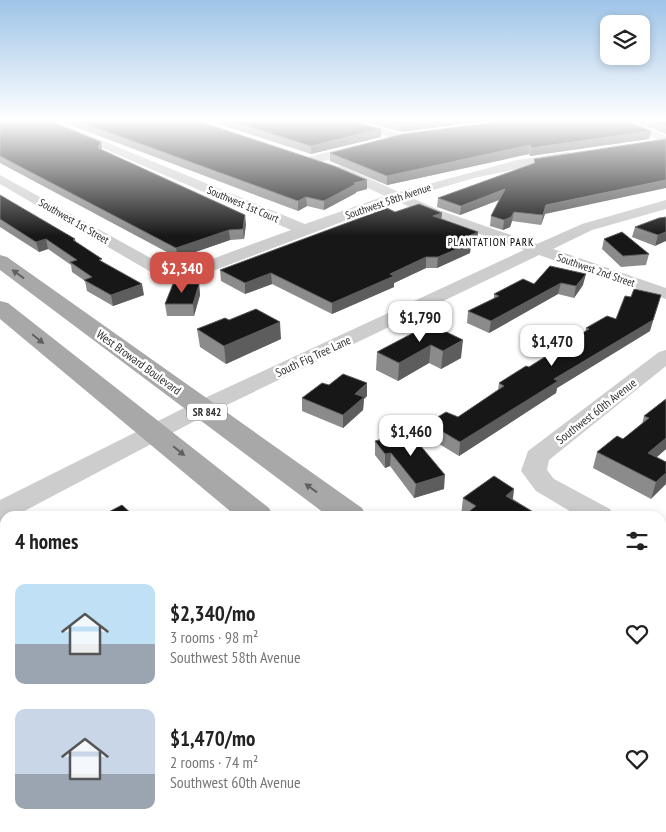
<!DOCTYPE html>
<meta charset="utf-8">
<style>
body{margin:0;font-family:"PT Sans Narrow",sans-serif;background:#f2f2f2;color:#222;height:100vh;display:flex;flex-direction:column;font-size:19px;white-space:nowrap}
*{box-sizing:border-box;margin:0}
p{font-size:16px;color:#767676}
.icon{flex:none;width:28px;height:28px;fill:none;stroke:currentColor;stroke-width:2;stroke-linecap:round;stroke-linejoin:round}
.map{position:relative;flex:1;overflow:hidden}
.side{position:absolute;left:0px;top:511px;width:666px;height:321px;display:flex;flex-direction:column;background:#fff;border-radius:15px 15px 0 0;box-shadow:0 2px 8px #0003}
.side>*{flex:none}
.tools{position:absolute;left:600px;top:15px;display:grid;gap:10px}
.tools a{display:grid;place-items:center;width:50px;height:50px;border-radius:10px;background:#fff;box-shadow:0 2px 8px #0003;font-size:25px}
.price{position:absolute;translate:-50% -42px;padding:0 11px;border-radius:10px;background:#fff;color:#222;font-size:16px;line-height:32px;filter:drop-shadow(0 1px 2px #0008)}
.price::after{content:'';position:absolute;left:50%;top:30px;width:15px;height:11px;margin-left:-8px;background:inherit;clip-path:polygon(0 0,100% 0,50% 100%)}
.price.selected{background:#d15249;color:#fff}
ul{padding:0;list-style:none}
li{display:flex;align-items:center;gap:15px;height:125px;padding:0 15px}
li span{display:grid;place-items:center;flex:none;width:140px;height:100px;border-radius:10px;color:#555}
li>.icon{margin-inline-start:auto}
span .icon{width:60px;height:60px;fill:#fffc;stroke-width:1}
li b{font-size:21px}
h2{display:flex;justify-content:space-between;align-items:center;height:60px;padding:0 15px;font-size:21px}
.map>svg:first-child{display:block}
</style>
<div class="map">
<svg width="666" height="832" viewBox="0 0 666 832">
<rect width="100%" height="100%" fill="#fff"/>
<g fill="none" stroke-linecap="round" stroke-linejoin="round">
<!-- minor -->
<path fill="#cdcdcd" fill-rule="evenodd" d="M38,120H52L305,224L385,196L333,172L331,169L333,166H341L399,192L517,160L569,152L571,155L569,158L474,178L410,197L439,210L537,244L582,224L666,200V209L592,230L553,249L666,288V299L539,255L210,413L15,516H5V520L0,522V500L194,403L524,250L429,216L397,201L202,275L176,279L156,275L0,184V175L167,267L176,269L193,266L291,230Z
M334,120H350L406,135L408,137L402,140L335,122Z
M485,120H502L507,123L502,126L486,122Z
M612,120H626L666,136V143Z
M356,145L362,149L360,152L312,164L306,160L308,157Z
M666,350V366L549,460L547,470L554,479L610,509L614,516H578L536,491L521,471L528,451L659,352Z
M661,541L666,543V565L661,564Z
M302,828H346L344,832H300Z"/>
<!-- major -->
<path fill="#a8a8a8" fill-rule="evenodd" d="M0,255L7,257L362,508L366,516H328L0,270Z
M0,301L8,303L269,508L273,516H236L0,319Z
M661,723L666,725V768L661,766Z
M661,827L664,832H610L609,828Z"/>
</g>
<!-- wall -->
<path fill="#8b8b8b" d="M0,120L102,150L246,224L244,239L230,240L178,258L0,163Z
M57,120H195L367,189L356,192V193L324,210L307,206L298,211Z
M206,120H347L381,129V137L311,154Z
M356,120H493L401,132Z
M630,120H666V134Z
M651,131L649,139L530,156L529,154L387,185L330,161V153Z
M534,159L545,214L541,225L512,221L510,227L503,230L490,226L491,216L499,200L460,215L437,207L438,198L534,163Z
M0,195L75,239L76,242L103,262L144,295L113,306L87,291L85,281L72,272L71,265L48,249L39,252L0,227Z
M395,212L442,213L441,219L478,232L477,242L471,244L470,253L437,268H426L394,283V287L332,314L272,284L245,294L221,281L220,270Z
M666,217L655,246L632,237L635,227Z
M604,239L649,254L646,265L621,267L602,249Z
M550,266L583,285L574,298L558,294L489,333L467,323L468,311L494,299V294L534,284Z
M199,284L200,295L194,316H167L165,304Z
M229,320L281,339L226,364L200,347L197,329Z
M430,324L461,358L441,369L429,363L398,381L376,370L377,352Z
M586,328L650,331L557,388L556,393L459,456L426,436L428,423L458,417L498,390L499,383L529,367L585,332Z
M329,385L367,396L364,399L363,410L343,428L302,411V398Z
M666,399V449L657,457L666,462L651,499L593,468L597,452L623,439L642,424L644,416Z
M375,441L444,489L414,498L390,466L385,468L375,455Z
M514,489L513,499L540,516H461L463,498Z"/>
<!-- shaded-wall -->
<path fill="#5d5d5d" d="M438,120H493L401,132L402,124Z
M381,129V137L311,154V146Z
M651,131L649,139L530,156L531,148Z
M101,142L102,150L98,148Z
M530,145L529,154L387,185V176Z
M367,180V189L356,192V193L324,210V201L354,183Z
M666,180V188L545,214L541,225L543,215L546,205Z
M505,189L504,198L460,215L461,206Z
M306,197L307,206L298,211V201Z
M514,212L512,221L510,227L503,230L504,220Z
M442,213L441,222L433,216Z
M245,215L246,224L244,239L243,229Z
M229,230L230,240L178,258L176,248Z
M478,232L477,242L471,244L470,253L437,268L438,257L461,239Z
M666,232V241L655,246L658,235Z
M46,239L48,249L39,252L36,242Z
M426,257V268L394,283V287L332,314V303L390,274Z
M271,273L272,284L245,294V283Z
M586,274L583,285L574,298L576,286Z
M561,283L558,294L489,333L491,321Z
M142,284L144,295L113,306L111,295Z
M199,284L200,295L194,316L193,304Z
M661,295L650,331L557,388L556,393L459,456L460,442L554,379Z
M280,322L281,339L226,364L224,346Z
M463,340L461,358L441,369L443,351Z
M431,345L429,363L398,381L399,363Z
M367,383V396L364,399L363,410L343,428V415L355,394Z
M666,438V449L643,469L648,453Z
M391,453L390,466L385,468V454Z
M666,473V484L651,499L656,482Z
M445,475L444,489L414,498L416,484Z
M514,489L511,510L506,496Z
M666,603V606L661,617V608Z
M0,612L4,622L0,624Z"/>
<!-- building -->
<path fill="#171717" stroke="#5d5d5d" d="M0,120H48L101,142L98,148L245,215L243,229L229,230L176,248L0,156Z
M75,120H195L334,166L367,180L354,183L356,184L324,201L306,197L298,201Z
M228,120H347L381,129L311,146Z
M384,120H438L402,124Z
M511,120H625L651,131L531,148L530,145L387,176L330,153L403,134Z
M651,120H666V126Z
M666,139V180L546,205L543,215L514,212L511,217L504,220L491,216L505,189L461,206L438,198L535,163L534,159Z
M0,195L75,239L73,240L102,259L99,260L142,284L111,295L84,280L92,277L70,262L77,260L46,239L36,242L0,219Z
M419,204L442,213L433,216L478,232L461,239L471,243L438,257H426L390,274L394,276L332,303L271,273L245,283L220,270L387,208L395,212Z
M666,217V232L658,235L635,227L659,218Z
M622,232L649,254L623,256L604,239Z
M550,266L586,274L576,286L561,283L491,321L468,311L499,296L494,294L523,279L534,284Z
M173,284H199L193,304H165Z
M634,289L661,295L653,320L554,379L558,381L460,442L428,423L446,412L458,417L504,386L499,383L526,366L529,367L589,329L586,328L607,316L616,319L625,296L631,297Z
M256,309L280,322L224,346L197,329L225,318L229,320Z
M430,324L463,340L443,351L431,345L399,363L377,352Z
M343,374L367,383L355,394L364,397L343,415L302,398L322,383L329,385Z
M666,399V438L648,453L666,462V473L656,482L597,452L617,436L623,439L649,418L644,416Z
M409,432L445,475L416,484L391,453L385,454L375,441Z
M494,476L514,489L506,496L540,516H471L467,513L476,506L463,498Z
M122,505L134,516H101Z
M661,596L666,599V603L661,608Z"/>
<!-- one-way arrows -->
<defs><path id="oneway-solid" d="M-6-.8H1V-3.2L6.5 0L1 3.2V.8H-6Z" transform="scale(1.25)"/></defs>
<g fill="#606060">
<use href="#oneway-solid" transform="translate(18 274) rotate(-144)"/>
<use href="#oneway-solid" transform="translate(38 339) rotate(39)"/>
<use href="#oneway-solid" transform="translate(179 451) rotate(39)"/>
<use href="#oneway-solid" transform="translate(311 488) rotate(-144)"/>
</g>
<!-- sky -->
<linearGradient id="sky" x2="0" y2="1"><stop stop-color="#9ec4e8"/><stop offset="0.51" stop-color="#fff"/><stop offset="1" stop-color="#fff" stop-opacity="0"/></linearGradient>
<rect width="666" height="236" fill="url(#sky)"/>
<g text-anchor="middle" dominant-baseline="central" stroke-width="5" stroke-linejoin="round" paint-order="stroke">
<!-- far-street labels -->
<g font-size="11" fill="#303030" stroke="#fff">
<text transform="translate(388 201) rotate(-19)">Southwest 58th Avenue</text>
<text transform="translate(243 204) rotate(23)">Southwest 1st Court</text>
<text transform="translate(74 221) rotate(30)">Southwest 1st Street</text>
<text transform="translate(596 270) rotate(19)">Southwest 2nd Street</text>
</g>
<!-- far-neighbourhood labels -->
<g font-size="11" letter-spacing="1" fill="#000" stroke="#fff">
<text x="491" y="242">PLANTATION PARK</text>
</g>
<!-- shield labels -->
<rect fill="#fff" stroke="#6e6e6e" stroke-width="1" x="187" y="403.5" width="40" height="17" rx="4"/>
<g font-size="11" font-weight="bold" fill="#303030">
<text x="207" y="412">SR 842</text>
</g>
<!-- street labels -->
<g font-size="12" fill="#303030" stroke="#fff">
<text transform="translate(313 356) rotate(-25)">South Fig Tree Lane</text>
<text transform="translate(139 362) rotate(36)">West Broward Boulevard</text>
<text transform="translate(596 411) rotate(-38)">Southwest 60th Avenue</text>
</g>
</g>
</svg>
<div class="tools">
<a><svg class="icon" aria-label="layers" viewBox="0 0 24 24"><path d="M12 4l9 5-9 5-9-5zM3 14l9 5 9-5"/></svg></a>
</div>
<b class="price selected" style="left:182px;top:294px">$2,340</b>
<b class="price" style="left:420px;top:343px">$1,790</b>
<b class="price" style="left:552px;top:367px">$1,470</b>
<b class="price" style="left:411px;top:457px">$1,460</b>
<section class="side">
<h2>4 homes<svg class="icon" aria-label="filters" viewBox="0 0 24 24"><path d="M4 7h16M4 17h16"/><circle cx="9" cy="7" r="2"/><circle cx="15" cy="17" r="2"/></svg></h2>
<ul>
<li><span style="background:linear-gradient(#bfe0f5 60%,#9aa5b1 0)"><svg class="icon" aria-label="home" viewBox="0 0 24 24"><path d="M3 11l9-7 9 7M6 9v11h12V9"/></svg></span><div><b>$2,340/mo</b><p>3 rooms · 98 m²</p><p>Southwest 58th Avenue</p></div><svg class="icon" aria-label="heart" viewBox="0 0 24 24"><path d="M12 20l-8-8c-3-5 5-10 8-4 3-6 11-1 8 4z"/></svg></li>
<li><span style="background:linear-gradient(#c9d6e8 65%,#9aa5b1 0)"><svg class="icon" aria-label="home" viewBox="0 0 24 24"><path d="M3 11l9-7 9 7M6 9v11h12V9"/></svg></span><div><b>$1,470/mo</b><p>2 rooms · 74 m²</p><p>Southwest 60th Avenue</p></div><svg class="icon" aria-label="heart" viewBox="0 0 24 24"><path d="M12 20l-8-8c-3-5 5-10 8-4 3-6 11-1 8 4z"/></svg></li>
</ul>
</section>
</div>
